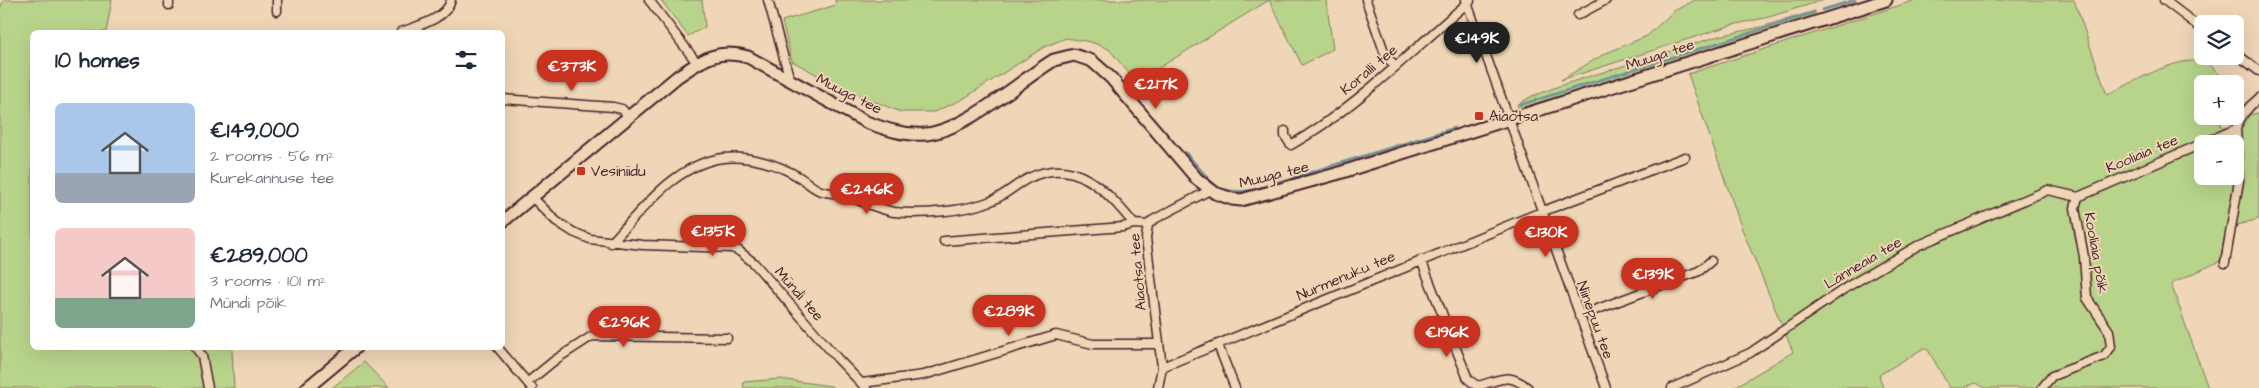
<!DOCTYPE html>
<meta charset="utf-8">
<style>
body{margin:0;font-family:"Architects Daughter",sans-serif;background:#f6f6f7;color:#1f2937;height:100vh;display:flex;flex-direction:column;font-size:19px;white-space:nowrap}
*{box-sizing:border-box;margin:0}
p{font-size:16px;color:#747a83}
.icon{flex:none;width:28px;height:28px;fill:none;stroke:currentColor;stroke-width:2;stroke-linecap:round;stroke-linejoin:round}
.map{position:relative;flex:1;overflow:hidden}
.details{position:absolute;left:30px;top:30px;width:475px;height:320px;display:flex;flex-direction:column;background:#fff;border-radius:8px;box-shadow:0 5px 20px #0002}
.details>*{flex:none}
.tools{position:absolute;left:2194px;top:15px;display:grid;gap:10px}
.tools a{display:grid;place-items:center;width:50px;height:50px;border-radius:8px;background:#fff;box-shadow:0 5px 20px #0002;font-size:25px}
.price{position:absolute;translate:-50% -42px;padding:0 11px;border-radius:18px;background:#c8321e;color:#fff;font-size:16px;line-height:32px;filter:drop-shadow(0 1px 2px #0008)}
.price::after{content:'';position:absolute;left:50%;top:30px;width:15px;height:11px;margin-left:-8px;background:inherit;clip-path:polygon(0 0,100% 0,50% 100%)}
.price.active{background:#222;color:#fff}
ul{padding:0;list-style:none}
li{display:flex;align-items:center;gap:15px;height:125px;padding:0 25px}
li span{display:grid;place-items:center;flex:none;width:140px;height:100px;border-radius:8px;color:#555}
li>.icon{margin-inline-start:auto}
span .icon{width:60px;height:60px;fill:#fffc;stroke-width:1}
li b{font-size:21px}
h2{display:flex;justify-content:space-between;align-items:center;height:60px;padding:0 25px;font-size:21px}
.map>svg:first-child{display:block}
</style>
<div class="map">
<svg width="2259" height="388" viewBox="0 0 2259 388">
<rect width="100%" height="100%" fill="#eed6b6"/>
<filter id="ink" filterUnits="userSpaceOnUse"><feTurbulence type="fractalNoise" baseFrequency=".02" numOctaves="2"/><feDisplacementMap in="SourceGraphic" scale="10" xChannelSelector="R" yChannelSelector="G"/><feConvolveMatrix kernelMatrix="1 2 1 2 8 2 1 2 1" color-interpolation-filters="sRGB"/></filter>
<g filter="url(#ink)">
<!-- green -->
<path fill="#b8d48b" stroke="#817a5b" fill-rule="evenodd" d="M4,0H112L106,32H32V348H234L232,350L234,388H0V8Z
M661,0H702L705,27L688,36Z
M835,0H1326L1333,49L1302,65L1269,0L1136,82L1109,49L1091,42L1066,38L1044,47L963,99L934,112H901L845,90L792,61L782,21L836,5Z
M1695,0H1824L1769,17L1732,25L1561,80L1604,54L1647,36L1674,11Z
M1916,0H2074L2107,95C2133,83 2171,58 2200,61C2208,61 2214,69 2219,74L2220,84H2202V116H2219L2221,127L2231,130L2247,115L2259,113V219L2226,228L2220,261L2171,284L2208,388H1986L1976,383L1963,388H1950L1928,350L1924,348L1879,375L1883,388H1733L1793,352L1742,229L1688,74ZM2202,144H2235V176H2202Z
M1815,11V17L1520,111L1517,105L1532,96L1565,84L1719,36L1761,27Z
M364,362L389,388H332Z
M780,379L831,386L833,388H744L743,382Z"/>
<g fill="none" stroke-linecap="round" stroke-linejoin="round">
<!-- stream -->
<path stroke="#709098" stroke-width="2.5" d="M1822,10L1855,0
M1520,105L1813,13
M1185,152L1215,186
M1292,178L1454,128
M1223,189C1244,196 1264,186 1284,180"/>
<defs>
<path id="street" d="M649,0L697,63
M768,0L790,80
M1366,0L1386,57L1395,65
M1466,0L1606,388
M2164,0L2202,29
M169,5V0
M277,11V0
M1578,15L1606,0
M401,32C417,26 447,19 451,0
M2235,53L2259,71
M502,99L613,107L622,109L628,116
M1285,131V136L1291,145C1357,107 1412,50 1470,1
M532,197L556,221L573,232L590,239L643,245L732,248L739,251L754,263L838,359L866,388
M2078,197L2236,129C2240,116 2249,106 2259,98
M944,241L1123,227L1134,224L1148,225
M611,243C642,210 675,164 723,158C748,155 778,164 799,177C806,181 814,189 821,191C828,193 836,193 844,195C860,200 877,209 894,212C920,215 967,211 991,201C1004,196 1014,186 1027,179C1074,154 1106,190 1134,224
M1421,260L1468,379L1477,386C1500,381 1507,371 1528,388
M2225,263L2239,181L2236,129
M1579,316L1699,271L1711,261
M1218,345L1235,388
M196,348L202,356L208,388
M498,348L532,388
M1162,367L1541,212L1685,157
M528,382L555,360L592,336L727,338
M862,383L924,375L1056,335L1093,344H1159
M1158,388L1162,367L1146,238L1148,225L1153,220L1210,190
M1672,388L1750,353L1847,287L1919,245L2048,190L2078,197
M2042,388L2052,376L2104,356L2111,347L2109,331L2087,298L2084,257L2075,208L2078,197"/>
<path id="secondary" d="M502,222L677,77C702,60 717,48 748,57L866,122C885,129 905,136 926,134C966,130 1018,82 1054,60L1074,55L1092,61L1111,78L1197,179L1215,193L1232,199L1241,200L1336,174L1886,0
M307,388L355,348"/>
</defs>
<!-- street casing -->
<use href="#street" stroke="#4a1f2b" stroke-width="11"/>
<!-- secondary casing -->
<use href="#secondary" stroke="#4a1f2b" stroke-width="15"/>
<!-- street -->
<use href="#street" stroke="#eed6b6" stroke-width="8"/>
<!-- secondary -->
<use href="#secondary" stroke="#eed6b6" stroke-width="11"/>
</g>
</g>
<!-- markers -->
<g fill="#c8321e" stroke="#eed6b6" stroke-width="2">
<rect x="1474" y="111" width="10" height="10" rx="2.5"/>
<rect x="576" y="166" width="10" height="10" rx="2.5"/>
</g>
<g text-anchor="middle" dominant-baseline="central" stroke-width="4" stroke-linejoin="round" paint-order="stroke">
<!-- street labels -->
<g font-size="15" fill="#4a1f2b" stroke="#eed6b6">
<text transform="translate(1660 55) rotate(-18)">Muuga tee</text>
<text transform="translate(1369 70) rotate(-40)">Koralli tee</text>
<text transform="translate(849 94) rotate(27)">Muuga tee</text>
<text transform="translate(2142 154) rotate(-23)">Kooliaia tee</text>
<text transform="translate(1274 175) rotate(-14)">Muuga tee</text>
<text transform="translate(2096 253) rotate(80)">Kooliaia põik</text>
<text transform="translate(1863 263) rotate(-31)">Länneaia tee</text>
<text transform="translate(1138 272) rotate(-95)">Aiaotsa tee</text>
<text transform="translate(1346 276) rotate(-23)">Nurmenuku tee</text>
<text transform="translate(799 294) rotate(49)">Mündi tee</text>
<text transform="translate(1595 320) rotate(70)">Niinepuu tee</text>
</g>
<!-- poi labels -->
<g font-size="15" fill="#4a1f2b" stroke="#eed6b6" text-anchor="start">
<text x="1489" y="116">Aiaotsa</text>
<text x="591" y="171">Vesiniidu</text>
</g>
</g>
</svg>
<div class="tools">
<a><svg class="icon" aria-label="layers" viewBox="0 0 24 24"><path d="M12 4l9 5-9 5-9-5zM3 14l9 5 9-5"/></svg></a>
<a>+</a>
<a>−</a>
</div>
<b class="price active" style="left:1477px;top:64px">€149K</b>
<b class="price" style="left:572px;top:92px">€373K</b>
<b class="price" style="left:1156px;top:110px">€217K</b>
<b class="price" style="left:867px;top:215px">€246K</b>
<b class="price" style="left:713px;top:257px">€135K</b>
<b class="price" style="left:1546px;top:258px">€130K</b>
<b class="price" style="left:1653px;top:300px">€139K</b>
<b class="price" style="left:1009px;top:337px">€289K</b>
<b class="price" style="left:624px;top:348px">€296K</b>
<b class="price" style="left:1447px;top:358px">€196K</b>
<section class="details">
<h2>10 homes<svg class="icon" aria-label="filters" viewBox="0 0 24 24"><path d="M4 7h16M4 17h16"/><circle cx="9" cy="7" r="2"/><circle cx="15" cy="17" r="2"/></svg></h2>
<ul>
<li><span style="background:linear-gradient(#a9c7e8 70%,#9aa5b1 0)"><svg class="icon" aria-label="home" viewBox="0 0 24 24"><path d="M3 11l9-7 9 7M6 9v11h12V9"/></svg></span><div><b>€149,000</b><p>2 rooms · 56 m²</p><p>Kurekannuse tee</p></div></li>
<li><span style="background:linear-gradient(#f6c9c9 70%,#7fa58c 0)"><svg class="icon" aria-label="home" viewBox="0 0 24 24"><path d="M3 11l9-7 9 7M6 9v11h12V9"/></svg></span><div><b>€289,000</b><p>3 rooms · 101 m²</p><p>Mündi põik</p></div></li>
</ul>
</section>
</div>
